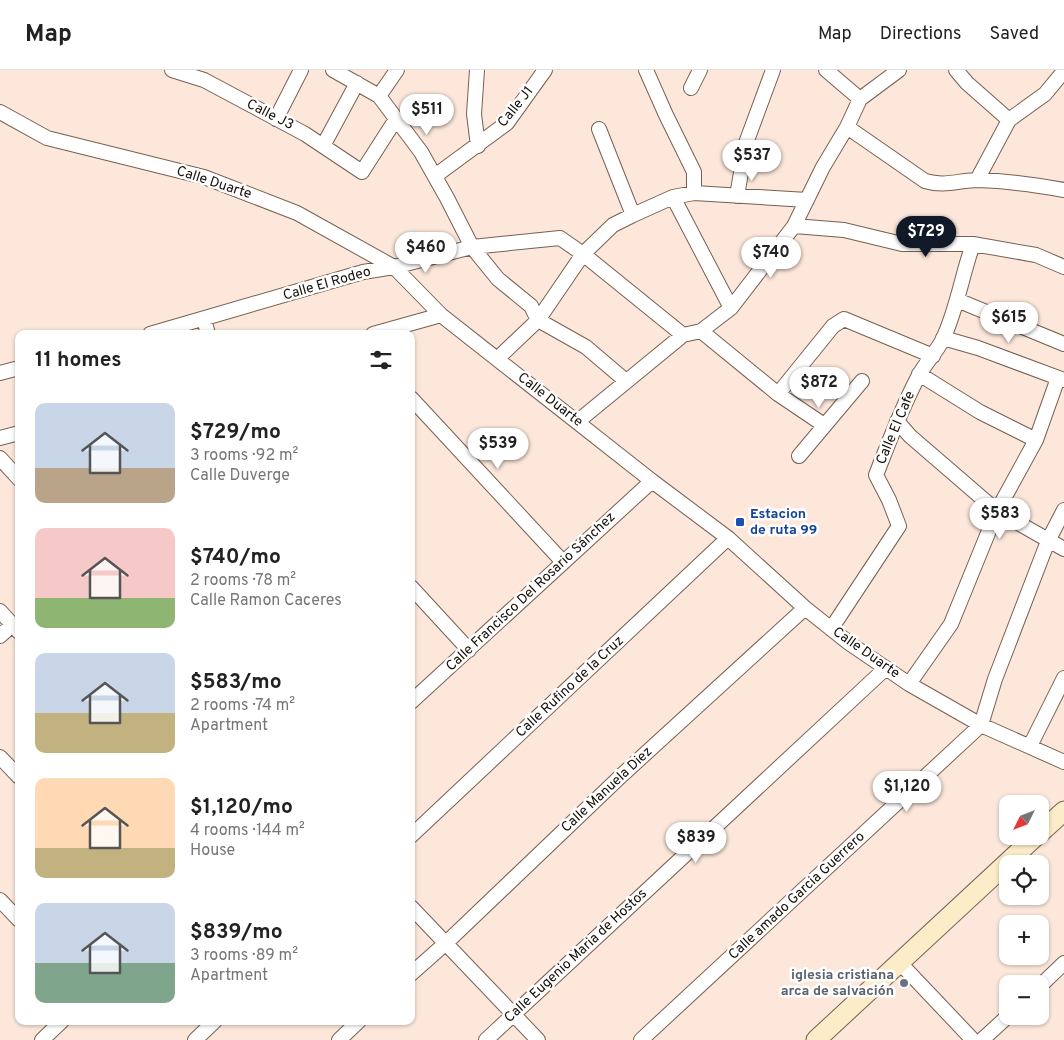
<!DOCTYPE html>
<meta charset="utf-8">
<style>
body{margin:0;font-family:Overpass,sans-serif;background:#f2f2f2;color:#222;height:100vh;display:flex;flex-direction:column;font-size:19px;white-space:nowrap}
*{box-sizing:border-box;margin:0}
p{font-size:16px;color:#767676}
.icon{flex:none;width:28px;height:28px;fill:none;stroke:currentColor;stroke-width:2;stroke-linecap:round;stroke-linejoin:round}
.map{position:relative;flex:1;overflow:hidden}
.side{position:absolute;left:15px;top:260px;width:400px;height:695px;display:flex;flex-direction:column;background:#fff;border-radius:10px;box-shadow:0 1px 4px #0004}
.side>*{flex:none}
.needle{width:32px;rotate:228deg}
.controls{position:absolute;left:999px;top:725px;display:grid;gap:10px}
.controls a{display:grid;place-items:center;width:50px;height:50px;border-radius:10px;background:#fff;box-shadow:0 1px 4px #0004;font-size:25px}
.price{position:absolute;translate:-50% -42px;padding:0 11px;border-radius:18px;background:#fff;color:#222;font-size:16px;line-height:32px;filter:drop-shadow(0 1px 2px #0008)}
.price::after{content:'';position:absolute;left:50%;top:30px;width:15px;height:11px;margin-left:-8px;background:inherit;clip-path:polygon(0 0,100% 0,50% 100%)}
.price.current{background:#111827;color:#fff}
ul{padding:0;list-style:none}
li{display:flex;align-items:center;gap:15px;height:125px;padding:0 20px}
li span{display:grid;place-items:center;flex:none;width:140px;height:100px;border-radius:10px;color:#555}
li>.icon{margin-inline-start:auto}
span .icon{width:60px;height:60px;fill:#fffc;stroke-width:1}
li b{font-size:21px}
h2{display:flex;justify-content:space-between;align-items:center;height:60px;padding:0 20px;font-size:21px}
header{display:flex;align-items:center;gap:30px;box-sizing:border-box;height:70px;padding:0 25px;background:#fff;border-bottom:1px solid #e0e0e0}
header strong{font-size:24px}
nav{display:flex;gap:28px;margin-inline-start:auto;font-size:18px}
.map>svg:first-child{display:block}
</style>
<header>
<strong>Map</strong>
<nav><a>Map</a><a>Directions</a><a>Saved</a></nav>
</header>
<div class="map">
<svg width="1064" height="970" viewBox="0 0 1064 970">
<rect width="100%" height="100%" fill="#fce7da"/>
<g fill="none" stroke-linecap="round" stroke-linejoin="round">
<defs>
<path id="street" d="M172,0L204,10L305,64L362,102L396,49
M333,0L379,26L421,82L447,128L472,177L498,209L531,236L538,250L586,277L626,311
M477,0L474,44L478,76
M646,0L666,45L694,102V123
M826,0L860,29
M956,0L967,13L1009,50
M691,18L700,0
M379,26L397,0
M0,42L47,68L204,107L297,143L394,197L441,245L652,411L728,468L805,538L849,573L909,614L981,655L1064,692
M276,49L301,0
M847,57L925,111C945,117 959,110 979,110C1007,111 1036,115 1064,120
M599,59L633,145
M323,76L357,13
M435,106L507,53L545,0
M977,110L1009,50L1045,24L1064,1
M737,126L746,73L773,0
M673,127L731,238
M794,156L844,160L902,174H973L1036,185L1064,197
M957,230L1064,274
M204,249L208,264
M701,261L778,324L824,355
M150,264L363,202L394,197L472,177L560,168L583,184L683,265
M373,264L441,245
M943,268L978,278L1064,310
M497,289L538,250L583,184L613,155L633,145L673,127L694,123L807,130
M0,303L19,298
M919,304L980,342L1036,370
M778,324L833,256L844,249L933,286
M411,328L563,492
M897,351L910,366L997,441L1064,479
M577,352L683,265L701,261L731,238L794,156L823,97L847,57L860,29L899,0
M0,368L19,363
M799,386L862,311
M0,388L19,409
M411,517L469,580
M0,541L19,562
M831,559L899,456L889,430L876,405C889,372 901,339 918,307C925,293 936,283 943,269C957,239 962,205 973,174
M0,566L12,555
M909,614L951,554L997,441L1036,370L1058,308
M411,632L652,411
M1030,676L1064,608
M0,687L19,707
M411,766L728,468
M0,830L19,850
M411,837L538,970
M900,893L973,970
M411,904L446,873L622,705L805,538
M1040,916L1064,893
M42,970L62,951
M195,970L215,951
M339,970L359,951
M486,970L886,598
M641,970L981,655L995,609L1048,471L1064,440
M982,970L1008,946"/>
<path id="secondary" d="M1040,763L1064,741
M816,970L1036,766"/>
</defs>
<!-- street casing -->
<use href="#street" stroke="#766051" stroke-width="16"/>
<!-- secondary casing -->
<use href="#secondary" stroke="#766051" stroke-width="21"/>
<!-- street -->
<use href="#street" stroke="#fff" stroke-width="14"/>
<!-- secondary -->
<use href="#secondary" stroke="#fcecc8" stroke-width="19"/>
</g>
<!-- markers -->
<rect fill="#1a4fb4" stroke="#fff" stroke-width="2" x="735" y="447" width="10" height="10" rx="2.5"/>
<circle fill="#6b7280" stroke="#fff" stroke-width="2" cx="904" cy="913" r="5"/>
<g text-anchor="middle" dominant-baseline="central" stroke-width="5" stroke-linejoin="round" paint-order="stroke">
<!-- street labels -->
<g font-size="14" fill="#160e08" stroke="#fff">
<text transform="translate(516 37) rotate(-51)">Calle J1</text>
<text transform="translate(270 45) rotate(27)">Calle J3</text>
<text transform="translate(214 113) rotate(18)">Calle Duarte</text>
<text transform="translate(327 214) rotate(-16)">Calle El Rodeo</text>
<text transform="translate(550 330) rotate(38)">Calle Duarte</text>
<text transform="translate(896 358) rotate(-67)">Calle El Cafe</text>
<text transform="translate(531 522) rotate(-43)">Calle Francisco Del Rosario Sánchez</text>
<text transform="translate(866 583) rotate(35)">Calle Duarte</text>
<text transform="translate(570 617) rotate(-43)">Calle Rufino de la Cruz</text>
<text transform="translate(607 720) rotate(-43)">Calle Manuela Diez</text>
<text transform="translate(797 826) rotate(-43)">Calle amado Garcia Guerrero</text>
<text transform="translate(576 886) rotate(-43)">Calle Eugenio Maria de Hostos</text>
</g>
<!-- transit labels -->
<g font-size="14" font-weight="bold" fill="#164399" stroke="#fff" text-anchor="start">
<text x="750" y="444">Estacion<tspan x="750" dy="16">de ruta 99</tspan></text>
</g>
<!-- worship labels -->
<g font-size="14" font-weight="bold" fill="#5b616d" stroke="#fff" text-anchor="end">
<text x="894" y="905">iglesia cristiana<tspan x="894" dy="16">arca de salvación</tspan></text>
</g>
</g>
</svg>
<div class="controls">
<a><svg class="needle" viewBox="-14 -14 28 28"><path d="M0-13l5 13h-10z" fill="#e53935"/><path d="M0 13l5-13h-10z" fill="#767676"/></svg></a>
<a><svg class="icon" aria-label="locate" viewBox="0 0 24 24"><circle cx="12" cy="12" r="6"/><path d="M12 2v4M12 18v4M2 12h4M18 12h4"/></svg></a>
<a>+</a>
<a>−</a>
</div>
<b class="price" style="left:427px;top:66px">$511</b>
<b class="price" style="left:752px;top:112px">$537</b>
<b class="price current" style="left:926px;top:188px">$729</b>
<b class="price" style="left:426px;top:204px">$460</b>
<b class="price" style="left:771px;top:209px">$740</b>
<b class="price" style="left:1009px;top:274px">$615</b>
<b class="price" style="left:819px;top:339px">$872</b>
<b class="price" style="left:498px;top:400px">$539</b>
<b class="price" style="left:1000px;top:470px">$583</b>
<b class="price" style="left:907px;top:743px">$1,120</b>
<b class="price" style="left:696px;top:794px">$839</b>
<section class="side">
<h2>11 homes<svg class="icon" aria-label="filters" viewBox="0 0 24 24"><path d="M4 7h16M4 17h16"/><circle cx="9" cy="7" r="2"/><circle cx="15" cy="17" r="2"/></svg></h2>
<ul>
<li><span style="background:linear-gradient(#c9d6e8 65%,#b9a48a 0)"><svg class="icon" aria-label="home" viewBox="0 0 24 24"><path d="M3 11l9-7 9 7M6 9v11h12V9"/></svg></span><div><b>$729/mo</b><p>3 rooms · 92 m²</p><p>Calle Duverge</p></div></li>
<li><span style="background:linear-gradient(#f6c9c9 70%,#8fb573 0)"><svg class="icon" aria-label="home" viewBox="0 0 24 24"><path d="M3 11l9-7 9 7M6 9v11h12V9"/></svg></span><div><b>$740/mo</b><p>2 rooms · 78 m²</p><p>Calle Ramon Caceres</p></div></li>
<li><span style="background:linear-gradient(#c9d6e8 60%,#c2b280 0)"><svg class="icon" aria-label="home" viewBox="0 0 24 24"><path d="M3 11l9-7 9 7M6 9v11h12V9"/></svg></span><div><b>$583/mo</b><p>2 rooms · 74 m²</p><p>Apartment</p></div></li>
<li><span style="background:linear-gradient(#ffd9b3 70%,#c2b280 0)"><svg class="icon" aria-label="home" viewBox="0 0 24 24"><path d="M3 11l9-7 9 7M6 9v11h12V9"/></svg></span><div><b>$1,120/mo</b><p>4 rooms · 144 m²</p><p>House</p></div></li>
<li><span style="background:linear-gradient(#c9d6e8 60%,#7fa58c 0)"><svg class="icon" aria-label="home" viewBox="0 0 24 24"><path d="M3 11l9-7 9 7M6 9v11h12V9"/></svg></span><div><b>$839/mo</b><p>3 rooms · 89 m²</p><p>Apartment</p></div></li>
</ul>
</section>
</div>
